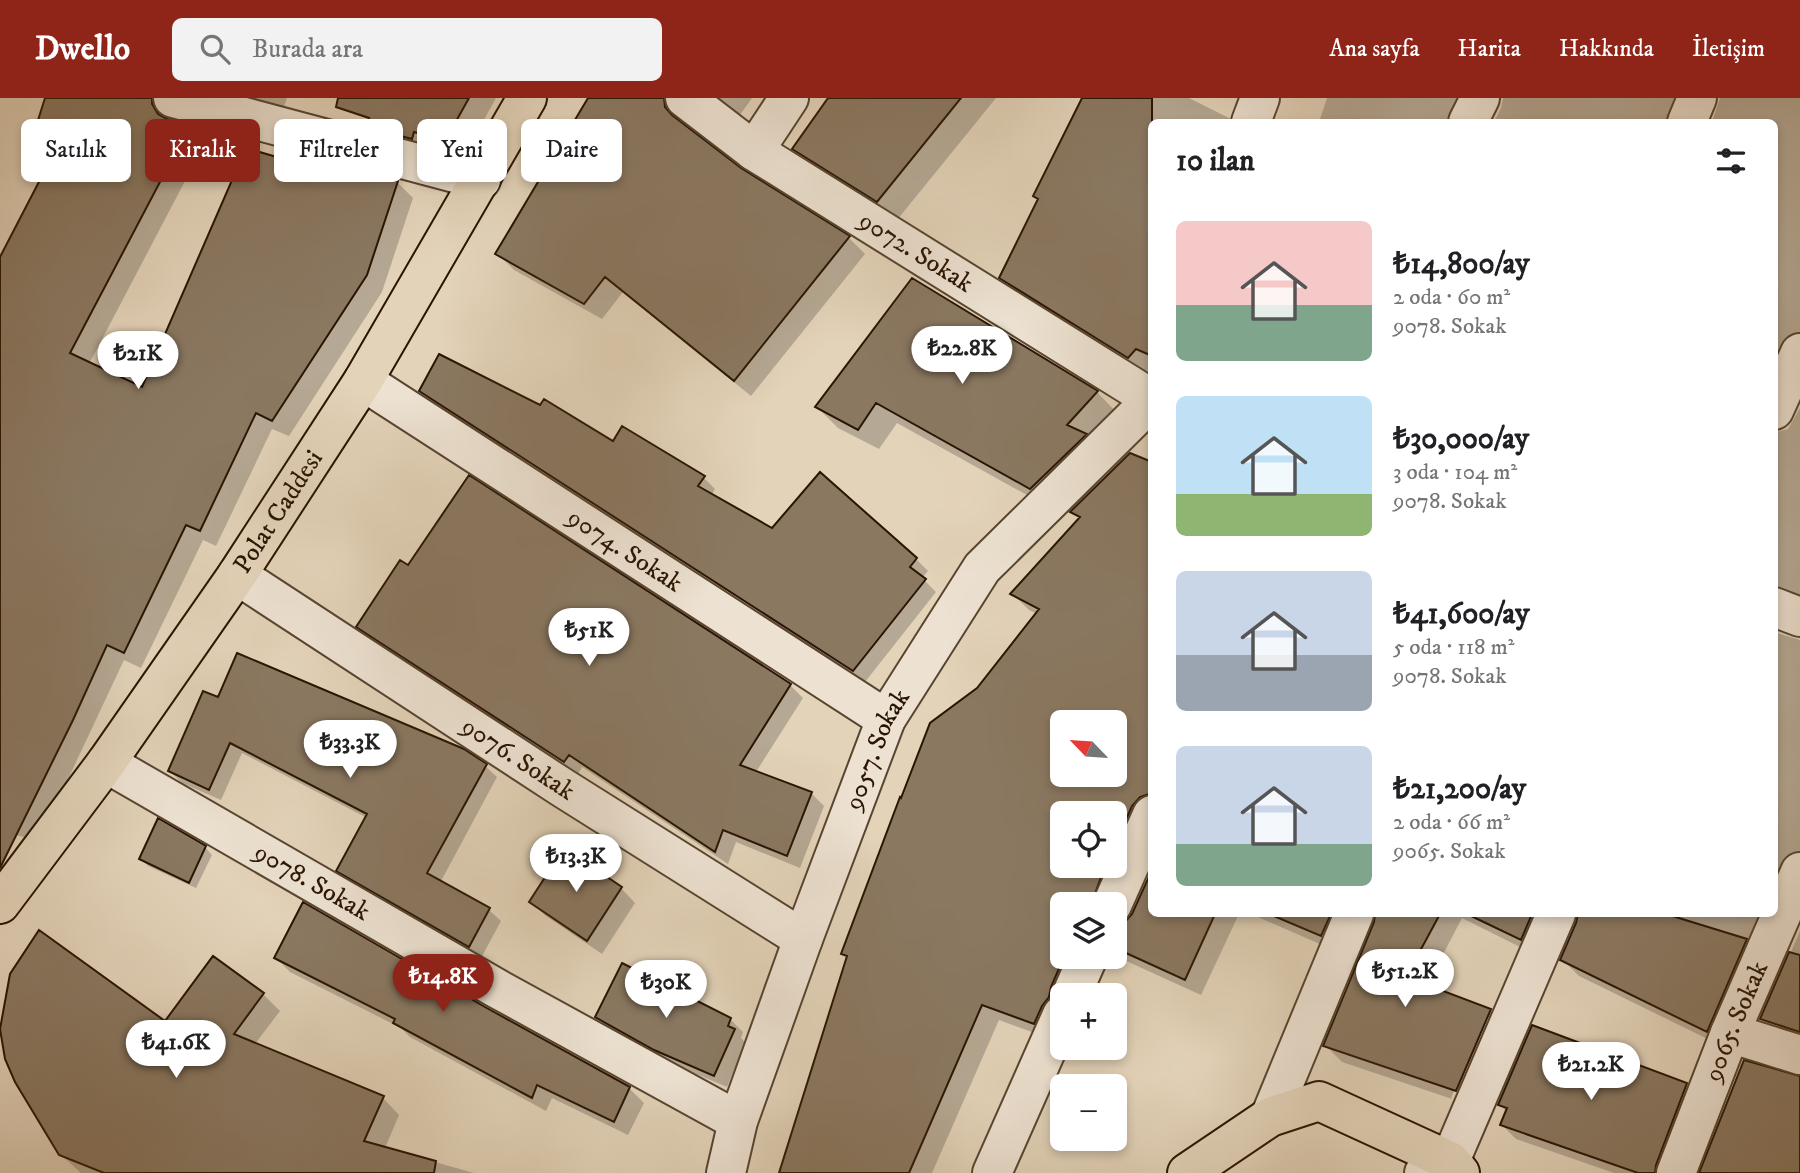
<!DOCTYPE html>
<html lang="tr">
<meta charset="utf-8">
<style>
body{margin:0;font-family:"IM FELL DW Pica",serif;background:#f2f2f2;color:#202124;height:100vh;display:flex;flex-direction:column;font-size:26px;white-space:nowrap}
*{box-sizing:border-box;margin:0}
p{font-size:23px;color:#757577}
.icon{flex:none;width:38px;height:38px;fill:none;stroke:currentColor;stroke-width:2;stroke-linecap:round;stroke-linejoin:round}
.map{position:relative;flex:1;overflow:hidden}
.side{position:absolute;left:1148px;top:21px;width:630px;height:798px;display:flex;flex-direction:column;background:#fff;border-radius:10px;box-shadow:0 4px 10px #0003}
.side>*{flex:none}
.guide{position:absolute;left:21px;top:21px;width:665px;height:63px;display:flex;gap:14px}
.needle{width:46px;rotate:295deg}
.tools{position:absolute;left:1050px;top:612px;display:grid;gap:14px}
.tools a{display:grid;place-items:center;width:77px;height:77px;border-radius:10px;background:#fff;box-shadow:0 4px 10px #0003;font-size:35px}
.price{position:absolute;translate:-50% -60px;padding:0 16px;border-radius:24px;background:#fff;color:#222;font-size:23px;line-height:46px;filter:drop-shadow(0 2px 4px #0008)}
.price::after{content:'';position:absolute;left:50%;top:42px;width:21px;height:16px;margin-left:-10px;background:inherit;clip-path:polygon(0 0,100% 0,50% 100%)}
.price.current{background:#8f2418;color:#fff}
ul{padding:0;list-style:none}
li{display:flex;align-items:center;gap:21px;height:175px;padding:0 28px}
li span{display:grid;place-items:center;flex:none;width:196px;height:140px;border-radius:10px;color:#555}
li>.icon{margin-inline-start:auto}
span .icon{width:84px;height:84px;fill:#fffc;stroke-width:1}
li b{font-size:30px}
h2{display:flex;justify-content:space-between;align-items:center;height:84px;padding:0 28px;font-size:30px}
.pill{padding:0 24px;border-radius:10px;background:#fff;box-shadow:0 4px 10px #0003;font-size:24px;line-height:63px}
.pill.current{background:#8f2418;color:#fff}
header{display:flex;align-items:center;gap:42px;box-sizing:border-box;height:98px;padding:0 35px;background:#8f2418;color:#fff}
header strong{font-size:33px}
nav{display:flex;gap:38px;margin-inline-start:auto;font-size:24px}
.search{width:490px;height:63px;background:#f2f2f2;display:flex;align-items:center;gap:18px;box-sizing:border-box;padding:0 24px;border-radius:10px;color:#757577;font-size:26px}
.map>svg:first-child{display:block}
</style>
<header>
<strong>Dwello</strong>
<div class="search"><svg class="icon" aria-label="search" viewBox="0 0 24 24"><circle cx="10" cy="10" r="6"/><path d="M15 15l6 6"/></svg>Burada ara</div>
<nav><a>Ana sayfa</a><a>Harita</a><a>Hakkında</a><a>İletişim</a></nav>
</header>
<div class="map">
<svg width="1800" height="1075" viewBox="0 0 1800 1075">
<rect width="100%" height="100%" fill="#e3d3b9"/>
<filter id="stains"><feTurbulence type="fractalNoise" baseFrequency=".00286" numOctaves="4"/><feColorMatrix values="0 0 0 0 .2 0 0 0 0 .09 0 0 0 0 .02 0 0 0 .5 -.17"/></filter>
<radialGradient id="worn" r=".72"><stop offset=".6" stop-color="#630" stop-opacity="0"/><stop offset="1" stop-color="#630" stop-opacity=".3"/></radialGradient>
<!-- shadow -->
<path fill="#0003" fill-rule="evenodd" d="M46,0H175L167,12L168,23L189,29L205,45L89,266L143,291L336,78L397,84L413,100L382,194L289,338L272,331L216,448L203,442L141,570L124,562L39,743L0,733V163L40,85L25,70Z
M236,0H287L281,17Z
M377,0H496L463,60L386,46L368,28Z
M590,0H688L679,14L681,26L740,72L849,140L865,156L751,298L623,194L602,221L514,172L498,156Z
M718,0H752L740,17Z
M831,0H996L897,122L814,70L795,51Z
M1084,0H1189L1229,20L1234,24H1152V269L1145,275L1017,196L1001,179L1039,102Z
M1327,0H1483L1468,24H1319Z
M1503,0H1700L1686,24H1494L1501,10Z
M1720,0H1800V258L1774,310V24H1712Z
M913,183L1097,294L1117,315L1052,411L897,325L879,351L838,330L817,309Z
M421,293L613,345L704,380L715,391L711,398L773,433L916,461L928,473L922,480L936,494L865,584L433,304Z
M1800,310V505L1774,511V335L1788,331Z
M1152,366V721L1112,807H1062V859H1092L1051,941L999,922L932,1075H779L791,1034L793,1035L848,861L843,855L979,591L1037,516L1029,512L1013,496L1080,421L1073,414ZM1062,625H1115V677H1062ZM1062,716H1115V768H1062Z
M409,470L790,587L803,600L756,674L811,695L824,708L800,770L736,744L728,766L582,669L578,676L371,542L358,529Z
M1774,534L1800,542V778L1724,949L1579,878L1562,861L1578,825L1579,816H1695L1704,819L1705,816H1774Z
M218,602L485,668L497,679L440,785L489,812L501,823L481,860L350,784L338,772L367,720L242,655L221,702L182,685L170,673Z
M205,749L212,757L196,790L148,768L141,761Z
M621,790L635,805L602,856L546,818L531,804Z
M1152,816H1239L1201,897L1124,862L1115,855V830Z
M1251,816H1356L1338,854Z
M1377,816H1559L1538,858L1462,820L1426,889L1490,913L1507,929L1473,1008L1342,964L1325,947L1376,824ZM1486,919H1490L1454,1002L1451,1000Z
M1800,833V943L1776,936L1762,921Z
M276,860L485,911L629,990L644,1005L628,1037L552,1000L546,1013L410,939L401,930L290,874Z
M263,896L280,913L255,946L383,1000L399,1017L385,1050L474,1075H81L60,1056L166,926Z
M597,919L730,921L743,934L741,940L746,945L727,989L668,964L610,932Z
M1686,986L1701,1001L1672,1075H1614L1516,1041L1502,1027L1507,1014L1500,1007Z"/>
<!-- building -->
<path fill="#8a7861" stroke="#2a1502" stroke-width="2" fill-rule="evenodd" d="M45,0H152V6L158,16L167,21L190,27L70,255L142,289L246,50L335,76L338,68L398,83L367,177L272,323L256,315L200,433L186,427L124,555L107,547L73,622L0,770V159L43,76L23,70Z
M338,0H469L445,43L414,34L412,41L366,29L369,20L336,9Z
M588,0H664L665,9L672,17L741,70L850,138L734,283L605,179L584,206L495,156Z
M828,0H961L877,104L792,51Z
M1082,0H1152V258L1136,251L1128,260L999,180L1038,101L1033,98Z
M912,180L1098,293L1067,327L1087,336L1030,391L876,305L858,332L815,309Z
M439,256L540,307L544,301L613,343L622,328L705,378L698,388L772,430L820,374L917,460L910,469L926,481L853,573L419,293Z
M1130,355L1152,364V695L1140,699L1132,708L1115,747V716H1062V768H1105L1091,807H1062V859H1064L1051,889L1049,899L1042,908L1034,926L982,907L909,1075H779L847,858L841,856L900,699L901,700L930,625L977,590L1039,511L1010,496L1080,419L1070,414ZM1062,625H1115V677H1062Z
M469,377L791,586L740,667L812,694L787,758L723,732L715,754L569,657L564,664L356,529L400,462L408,467Z
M237,555L464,651L487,666L427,775L490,810L469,849L336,773L367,716L230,645L209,692L168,673L203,593L218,599Z
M158,720L206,748L189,785L139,761Z
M564,750L622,789L587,843L529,804Z
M1152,772V816H1215L1185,882L1115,850V829L1124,825L1132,816Z
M303,804L485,909L630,989L614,1024L537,987L532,1000L393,925L395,921L274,860Z
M1269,816H1331L1321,838Z
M1375,816H1440L1406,879L1491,911L1456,993L1323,948L1374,824Z
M1467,816H1532L1521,842Z
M1578,816H1666L1747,841L1707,934L1560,862L1576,825Z
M39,832L165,923L213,858L264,895L234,936L384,998L364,1043L436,1063L434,1075H104L59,1057L15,984L5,961L0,931L10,876Z
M1789,854L1800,857V934L1760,921Z
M622,865L731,920L728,928L735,931L714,978L654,952L595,919Z
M1532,927L1687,985L1656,1067L1655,1075H1638L1500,1027L1507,1010L1498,1007Z
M1744,962L1800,978V1075H1699Z"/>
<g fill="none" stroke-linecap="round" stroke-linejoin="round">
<defs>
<g id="minor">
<path d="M173,0L481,82"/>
<path id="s1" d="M685,0L754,53L1152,301"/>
<path d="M1251,24L1260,0"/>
<path d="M1468,24L1480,0"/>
<path d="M1687,24L1697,0"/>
<path d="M754,53L789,0"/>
<path id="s2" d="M363,283L886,621"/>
<path d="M1774,312L1800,255"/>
<path id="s3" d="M237,477L563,690L803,841"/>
<path d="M1774,509L1800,519"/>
<path id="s4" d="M106,665L496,890L738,1023"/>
<path d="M1112,807L1152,717"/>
<path d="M1071,898L1088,859"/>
<path d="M1730,935L1800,957"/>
<path d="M1270,1019L1354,816"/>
<path id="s5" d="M726,1075L738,1023L803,841L886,621L982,470L1152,302"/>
<path d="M992,1075L1062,917"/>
<path d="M1424,1075L1450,1063L1556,816"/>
<path id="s6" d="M1676,1075L1730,935L1800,774"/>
</g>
<g id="major">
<path id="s7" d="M0,806L106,665L237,477L363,283L527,0"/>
<path d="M1187,1075L1270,1019L1319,1003L1450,1063L1460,1075"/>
</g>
</defs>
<!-- minor casing -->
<use href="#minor" stroke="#584430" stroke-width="42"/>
<!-- major casing -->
<use href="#major" stroke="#2a1502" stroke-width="42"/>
<!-- minor -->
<use href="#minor" stroke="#ede2d2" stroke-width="38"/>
<!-- major -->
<use href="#major" stroke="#e3d3b9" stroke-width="38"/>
</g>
<g text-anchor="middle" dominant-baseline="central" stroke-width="7" stroke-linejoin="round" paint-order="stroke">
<!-- street labels -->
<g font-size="26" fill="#2a1502" stroke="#ede2d2">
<text stroke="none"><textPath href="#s1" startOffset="278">9072. Sokak</textPath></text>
<text stroke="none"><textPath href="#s7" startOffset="481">Polat Caddesi</textPath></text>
<text stroke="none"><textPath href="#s2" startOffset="312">9074. Sokak</textPath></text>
<text stroke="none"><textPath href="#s5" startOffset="450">9057. Sokak</textPath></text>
<text stroke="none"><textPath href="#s3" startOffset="336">9076. Sokak</textPath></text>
<text stroke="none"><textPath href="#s4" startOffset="238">9078. Sokak</textPath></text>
<text stroke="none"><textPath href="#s6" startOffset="163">9065. Sokak</textPath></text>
</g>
</g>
<rect width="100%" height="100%" filter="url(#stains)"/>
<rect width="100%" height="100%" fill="url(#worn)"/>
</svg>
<div class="tools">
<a><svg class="needle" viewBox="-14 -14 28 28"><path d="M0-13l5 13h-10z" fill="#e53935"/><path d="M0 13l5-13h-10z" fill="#757577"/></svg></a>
<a><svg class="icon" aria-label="locate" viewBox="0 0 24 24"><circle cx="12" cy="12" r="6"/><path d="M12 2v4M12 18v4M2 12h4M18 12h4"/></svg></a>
<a><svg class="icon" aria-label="layers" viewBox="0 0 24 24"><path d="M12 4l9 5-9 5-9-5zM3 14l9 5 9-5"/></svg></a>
<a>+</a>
<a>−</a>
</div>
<b class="price" style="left:962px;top:288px">₺22.8K</b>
<b class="price" style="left:138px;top:293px">₺21K</b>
<b class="price" style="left:589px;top:570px">₺51K</b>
<b class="price" style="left:350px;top:682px">₺33.3K</b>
<b class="price" style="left:576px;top:796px">₺13.3K</b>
<b class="price" style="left:1405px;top:911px">₺51.2K</b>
<b class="price current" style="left:443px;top:916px">₺14.8K</b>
<b class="price" style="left:666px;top:922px">₺30K</b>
<b class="price" style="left:176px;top:982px">₺41.6K</b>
<b class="price" style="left:1591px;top:1004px">₺21.2K</b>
<div class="guide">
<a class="pill">Satılık</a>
<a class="pill current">Kiralık</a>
<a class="pill">Filtreler</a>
<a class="pill">Yeni</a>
<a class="pill">Daire</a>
</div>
<section class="side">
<h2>10 ilan<svg class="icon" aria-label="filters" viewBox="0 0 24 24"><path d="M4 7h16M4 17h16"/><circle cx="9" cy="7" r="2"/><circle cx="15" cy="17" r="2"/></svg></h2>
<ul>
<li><span style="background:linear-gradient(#f6c9c9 60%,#7fa58c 0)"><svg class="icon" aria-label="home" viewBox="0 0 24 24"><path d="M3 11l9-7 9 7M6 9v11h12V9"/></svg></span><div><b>₺14,800/ay</b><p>2 oda · 60 m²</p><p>9078. Sokak</p></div></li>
<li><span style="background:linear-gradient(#bfe0f5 70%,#8fb573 0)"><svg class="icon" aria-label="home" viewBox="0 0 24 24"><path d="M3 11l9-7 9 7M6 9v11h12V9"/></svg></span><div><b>₺30,000/ay</b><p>3 oda · 104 m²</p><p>9078. Sokak</p></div></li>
<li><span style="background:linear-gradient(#c9d6e8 60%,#9aa5b1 0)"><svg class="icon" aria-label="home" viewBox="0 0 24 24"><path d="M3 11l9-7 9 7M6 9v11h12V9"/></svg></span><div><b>₺41,600/ay</b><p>5 oda · 118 m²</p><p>9078. Sokak</p></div></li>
<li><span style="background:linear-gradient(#c9d6e8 70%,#7fa58c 0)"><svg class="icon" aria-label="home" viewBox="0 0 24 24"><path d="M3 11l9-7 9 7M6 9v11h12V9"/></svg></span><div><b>₺21,200/ay</b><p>2 oda · 66 m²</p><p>9065. Sokak</p></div></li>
</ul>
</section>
</div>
